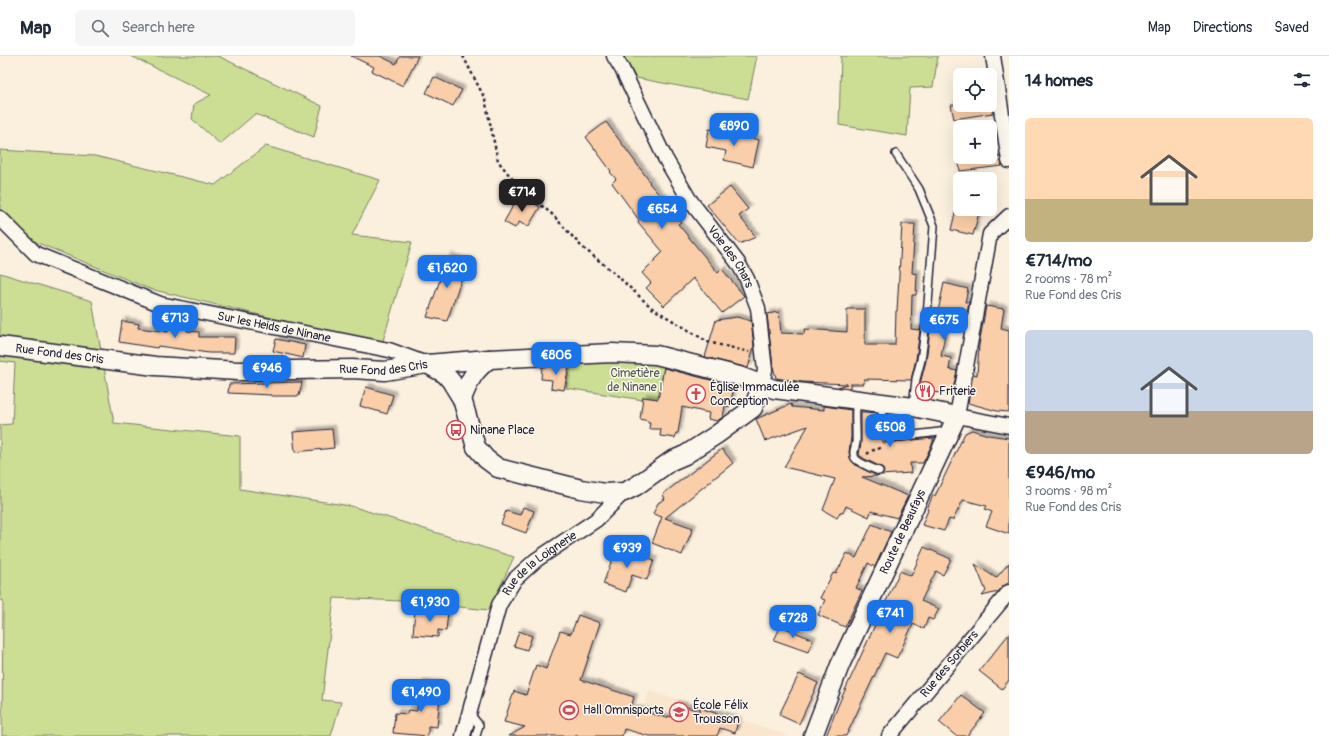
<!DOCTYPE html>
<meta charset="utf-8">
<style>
body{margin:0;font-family:Pangolin,sans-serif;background:#f6f6f7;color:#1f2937;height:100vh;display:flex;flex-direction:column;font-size:15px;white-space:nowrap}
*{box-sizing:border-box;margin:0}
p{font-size:13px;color:#747a83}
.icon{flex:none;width:22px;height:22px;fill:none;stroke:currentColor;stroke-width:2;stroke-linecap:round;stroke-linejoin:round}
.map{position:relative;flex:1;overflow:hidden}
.drawer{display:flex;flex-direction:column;background:#fff;width:320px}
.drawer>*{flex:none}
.controls{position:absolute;left:953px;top:12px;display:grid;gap:8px}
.controls a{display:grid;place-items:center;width:44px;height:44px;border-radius:6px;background:#fff;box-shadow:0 4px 16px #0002;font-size:20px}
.price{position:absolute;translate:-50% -34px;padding:0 9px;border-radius:8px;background:#1a73e8;color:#fff;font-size:13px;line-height:26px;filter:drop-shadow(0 1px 2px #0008)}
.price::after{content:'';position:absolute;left:50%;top:24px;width:12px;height:9px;margin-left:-6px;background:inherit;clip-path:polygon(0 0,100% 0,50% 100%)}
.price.active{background:#222;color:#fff}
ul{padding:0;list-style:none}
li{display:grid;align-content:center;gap:8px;height:212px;padding:0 16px}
li span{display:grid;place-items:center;height:124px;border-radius:6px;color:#555}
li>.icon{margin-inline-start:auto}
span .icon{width:72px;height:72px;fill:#fffc;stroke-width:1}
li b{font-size:17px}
h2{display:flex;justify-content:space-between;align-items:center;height:48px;padding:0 16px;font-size:17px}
header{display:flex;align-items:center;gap:24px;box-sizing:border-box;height:56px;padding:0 20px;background:#fff;border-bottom:1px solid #e0e1e3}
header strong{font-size:19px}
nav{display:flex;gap:22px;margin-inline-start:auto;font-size:14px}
.search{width:280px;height:36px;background:#f6f6f7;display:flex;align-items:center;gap:10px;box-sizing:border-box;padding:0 14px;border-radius:6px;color:#747a83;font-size:15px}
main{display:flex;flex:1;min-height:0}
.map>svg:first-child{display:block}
</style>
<header>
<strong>Map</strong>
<div class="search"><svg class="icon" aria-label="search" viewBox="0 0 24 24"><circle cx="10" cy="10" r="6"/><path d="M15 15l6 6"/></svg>Search here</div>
<nav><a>Map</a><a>Directions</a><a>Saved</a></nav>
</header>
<main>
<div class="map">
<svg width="1009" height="680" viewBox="0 0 1009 680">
<defs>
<filter id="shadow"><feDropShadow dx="3.5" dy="-3.5" stdDeviation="1" flood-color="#0004"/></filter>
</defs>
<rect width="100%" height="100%" fill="#fbefde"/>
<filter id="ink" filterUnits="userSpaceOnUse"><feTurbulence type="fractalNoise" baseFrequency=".025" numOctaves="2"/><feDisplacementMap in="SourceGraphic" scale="8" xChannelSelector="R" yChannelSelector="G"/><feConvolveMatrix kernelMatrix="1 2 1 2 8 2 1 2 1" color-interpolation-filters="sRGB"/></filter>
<g filter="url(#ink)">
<!-- built -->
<path fill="#fae5ce" d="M649,635L739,663L789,680H636Z"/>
<!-- green -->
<path fill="#cbde93" stroke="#768067" d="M131,0H218L322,50L314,81L255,58L220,88L192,63L194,48L211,39Z
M623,0H757L748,43L636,22Z
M841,0H938L933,31L910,32L907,80L839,69Z
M266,90L380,124L352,179L412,186L382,288L150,233L33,185L0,156V94L95,100L215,129Z
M0,217L92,245L114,367L240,380V433L351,450L514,501L489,554L401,545L334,542L322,644L341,646L331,680H2L3,544H0V369L12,368L15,307L0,305Z
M617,304L664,310L658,343L643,341V344L566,332L570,306Z"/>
<!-- building -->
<path fill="#f9cea8" stroke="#22223b" filter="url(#shadow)" d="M351,0H380L396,8L400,0H418L403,30L372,15L374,11Z
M434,21L462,34L453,50L426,37Z
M951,49H992L993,57L954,63Z
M606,66L650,126L649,127L669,150L679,142L684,151L676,159L681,166L678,168L718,217L722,213L744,240L722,257L693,222L664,250L646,232L651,227L642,217L663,196L638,166L639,164L612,127L616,123L610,116L611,115L586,81Z
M709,73L759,84L753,111L724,104L726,95L706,91Z
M958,101H1000L1002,110L960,115Z
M730,131L748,153L739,160L756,181L739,188L707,149Z
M519,139L540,151L528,171L519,166L515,172L504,166Z
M956,153H980L973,179L951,174Z
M902,168H915L912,217L917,218L916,239H912L911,273L920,274L916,303L911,324L864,323V328H850V332L838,331L847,328L802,326L776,322L773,311L767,258L779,256L781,277L804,278L805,273L847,276V253H865V289H895L896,255H897Z
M448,201L467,206L447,265L427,261Z
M944,227L968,233L965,246H969L965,270L947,267L941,300L951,302L949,313L957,315L952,338L920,335L921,324L926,305L930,274H934Z
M986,250L1004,253L1001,272L1009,274V356L997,355L968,347L973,318L977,319L979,289Z
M737,261L751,265L754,290L748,312L705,301L716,264Z
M122,265L139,268L138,272L168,276L169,266L187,269V275L199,276V281H235L234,297H209L158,290L157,292L119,286Z
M276,283L305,289L303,302L273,295Z
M569,310L564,334L551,332L552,324L541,323L542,311Z
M664,312L734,330L730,351L725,350L723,361L717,365L708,363L709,357L682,351L678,377H676L675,382L660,380L661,373H649L650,367H648V365L640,363L643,341L658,343Z
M302,326L299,340H271V339L228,337L229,328Z
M366,331L393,339L387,358L360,350Z
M791,348L792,351L824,354V350L851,354V381L849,396L850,402L857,410L877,420L862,421L908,440L897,462L871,455L869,461L846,450L843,457L840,456L837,462L823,454L835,423L784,411L808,370L765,385L756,363Z
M861,356H866L877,357L880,378L883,387L933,382V386L923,407H910L911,417L881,419L884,416L883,412L865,403L859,399L861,387Z
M332,373L334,392L295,396L293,376Z
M972,374L988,379L1009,382V478L986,470L992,456L985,453L987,450L963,444L953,464L949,463L944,475L922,469L928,454L927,453L933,439L935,440L965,377Z
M722,393L733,407L665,462L693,472L682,499L652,487L662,461L653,458L658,447L665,443L663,438Z
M523,451L534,455L526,477L501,468L506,455L520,459Z
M872,468L891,476L875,511L868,507L856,532L862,535L845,571L818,559L825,544L820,542L833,517L836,518L847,497L856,502Z
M617,490L654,504L647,524L632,519L626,536L603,528Z
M924,491L951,503L943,519L936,515L921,545L939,553L933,564L928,562L924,573L913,568L897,602L885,597L846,680H826L840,645L900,515L911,520Z
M1009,507V525L1007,528L1003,530L998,536L982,540L986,535L975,508L996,522Z
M415,553L448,556L446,575L438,574V581L413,579Z
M578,559L600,567L581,624L634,641L631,652L667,662L668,660L671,661L675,648L700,655V652L738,665L735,677L720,672L717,680H649L624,673L622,680H509L525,671L504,666L514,635L526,639L536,609L546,613L560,575L571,578Z
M781,570L813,584L808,596L774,584Z
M519,575L532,580L527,594L514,590Z
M1009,578V624L1002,633L979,615Z
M799,618L818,627L799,668L779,659Z
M420,627L441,629L437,671L428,670V680L393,677L395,657L407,658L408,654L417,655Z
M961,639L985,657L967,680H956L939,666Z"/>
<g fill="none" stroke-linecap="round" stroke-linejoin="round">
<defs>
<path id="service" d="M896,98L919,133L934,170L927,260L921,304L916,323L913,351
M857,344C854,358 857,372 856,387C855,392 852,397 855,402C858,407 874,413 879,415
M881,347L885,377L889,382L948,375
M469,657L479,669L476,680"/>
<g id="minor">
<path id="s1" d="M614,0L622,13L665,102L689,143L738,207L747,223L758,252L765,314L762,329"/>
<path d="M993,0L1009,105"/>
<path d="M1009,160L990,178L957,360L1009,370"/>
<path id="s2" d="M0,162L36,198L160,248L389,294L427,308"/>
<path id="s3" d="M463,680L499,549L515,523L536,504L596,464L624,436"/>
<path id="s4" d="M889,680L1009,536"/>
</g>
<g id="tertiary">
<path id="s5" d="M0,290L155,310L238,315L352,313L385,315L427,308L489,303L612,297L656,299L739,320L774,333L913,351L957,360L840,609L813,680"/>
<path d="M427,308L445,318L451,325L462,343L476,391L486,403L498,412L581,433L605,437L624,436L636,430L671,405L685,399L716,379L753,352L762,329"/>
<path d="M462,343C470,323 473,316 489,303"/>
</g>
</defs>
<!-- service casing -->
<use href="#service" stroke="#22223b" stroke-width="10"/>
<!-- minor casing -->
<use href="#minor" stroke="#22223b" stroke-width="17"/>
<!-- tertiary casing -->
<use href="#tertiary" stroke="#22223b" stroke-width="21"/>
<!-- path -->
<path stroke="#22223b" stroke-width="2.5" stroke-dasharray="3 3" stroke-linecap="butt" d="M463,0L485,43L498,105L519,131L553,159L581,190L613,216L652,252L708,286L749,296
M867,398L871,395L880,392V390"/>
<!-- service -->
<use href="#service" stroke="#fbf7ec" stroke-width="7"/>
<!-- minor -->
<use href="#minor" stroke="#fbf7ec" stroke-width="14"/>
<!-- tertiary -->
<use href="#tertiary" stroke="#fbf7ec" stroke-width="18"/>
</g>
</g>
<!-- icons -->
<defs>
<symbol id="restaurant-ring" viewBox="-11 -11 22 22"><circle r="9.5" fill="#fbf7ec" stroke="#d1495b" stroke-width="1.5"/><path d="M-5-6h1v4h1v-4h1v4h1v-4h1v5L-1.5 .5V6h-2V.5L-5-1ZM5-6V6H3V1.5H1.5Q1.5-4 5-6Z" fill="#d1495b"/></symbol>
<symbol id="church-ring" viewBox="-11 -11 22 22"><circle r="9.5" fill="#fbf7ec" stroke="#d1495b" stroke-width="1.5"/><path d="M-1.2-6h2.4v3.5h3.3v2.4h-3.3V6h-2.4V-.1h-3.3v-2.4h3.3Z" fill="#d1495b"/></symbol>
<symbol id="bus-ring" viewBox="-11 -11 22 22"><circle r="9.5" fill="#fbf7ec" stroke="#d1495b" stroke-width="1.5"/><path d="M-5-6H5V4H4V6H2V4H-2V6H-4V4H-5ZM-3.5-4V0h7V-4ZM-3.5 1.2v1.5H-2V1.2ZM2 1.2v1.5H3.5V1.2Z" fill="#d1495b"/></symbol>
<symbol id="stadium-ring" viewBox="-11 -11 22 22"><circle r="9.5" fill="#fbf7ec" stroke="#d1495b" stroke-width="1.5"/><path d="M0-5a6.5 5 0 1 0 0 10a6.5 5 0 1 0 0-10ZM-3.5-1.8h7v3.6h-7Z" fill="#d1495b"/></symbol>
<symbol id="school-ring" viewBox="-11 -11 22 22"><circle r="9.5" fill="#fbf7ec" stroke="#d1495b" stroke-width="1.5"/><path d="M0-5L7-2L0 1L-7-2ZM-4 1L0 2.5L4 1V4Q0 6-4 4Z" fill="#d1495b"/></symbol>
</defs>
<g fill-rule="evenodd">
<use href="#restaurant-ring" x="914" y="324" width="22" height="22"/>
<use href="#church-ring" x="685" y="327" width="22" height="22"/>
<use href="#bus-ring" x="445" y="363" width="22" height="22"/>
<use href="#stadium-ring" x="558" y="643" width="22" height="22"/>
<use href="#school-ring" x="668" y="645" width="22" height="22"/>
</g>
<g text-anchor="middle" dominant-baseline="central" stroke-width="3" stroke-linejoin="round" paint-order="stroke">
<!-- street labels -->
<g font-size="12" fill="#22223b" stroke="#fbf7ec">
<text stroke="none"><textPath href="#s1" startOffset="233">Voie des Chars</textPath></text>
<text stroke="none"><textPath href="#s2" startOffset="301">Sur les Heids de Ninane</textPath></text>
<text stroke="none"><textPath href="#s5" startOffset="60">Rue Fond des Cris</textPath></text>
<text stroke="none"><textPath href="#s5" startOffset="385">Rue Fond des Cris</textPath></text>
<text transform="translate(903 476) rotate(-65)">Route de Beaufays</text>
<text stroke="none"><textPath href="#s3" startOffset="195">Rue de la Loignerie</textPath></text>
<text stroke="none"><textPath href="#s4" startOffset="94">Rue des Sorbiers</textPath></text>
</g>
<!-- park labels -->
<g font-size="12" fill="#555a55" stroke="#fbf7ec">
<text x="635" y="317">Cimetière<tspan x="635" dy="14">de Ninane I</tspan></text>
</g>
<!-- poi labels -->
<g font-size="12" fill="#22223b" stroke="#fbf7ec" text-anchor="start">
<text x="710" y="331">Église Immaculée<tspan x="710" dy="14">Conception</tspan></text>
<text x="939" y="335">Friterie</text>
<text x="470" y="374">Ninane Place</text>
<text x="693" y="649">École Félix<tspan x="693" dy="14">Trousson</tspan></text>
<text x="583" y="654">Hall Omnisports</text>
</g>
</g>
</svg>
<div class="controls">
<a><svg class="icon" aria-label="locate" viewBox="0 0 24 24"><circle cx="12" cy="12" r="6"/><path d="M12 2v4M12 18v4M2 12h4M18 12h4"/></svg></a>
<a>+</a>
<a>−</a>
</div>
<b class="price" style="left:734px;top:91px">€890</b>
<b class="price active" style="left:522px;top:157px">€714</b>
<b class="price" style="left:662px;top:174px">€654</b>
<b class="price" style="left:447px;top:233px">€1,620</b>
<b class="price" style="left:175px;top:283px">€713</b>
<b class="price" style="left:944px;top:285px">€675</b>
<b class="price" style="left:556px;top:320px">€806</b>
<b class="price" style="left:267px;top:333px">€946</b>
<b class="price" style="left:890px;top:392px">€508</b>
<b class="price" style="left:627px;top:513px">€939</b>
<b class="price" style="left:430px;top:567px">€1,930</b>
<b class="price" style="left:890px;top:578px">€741</b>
<b class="price" style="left:793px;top:583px">€728</b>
<b class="price" style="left:421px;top:657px">€1,490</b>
</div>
<section class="drawer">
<h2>14 homes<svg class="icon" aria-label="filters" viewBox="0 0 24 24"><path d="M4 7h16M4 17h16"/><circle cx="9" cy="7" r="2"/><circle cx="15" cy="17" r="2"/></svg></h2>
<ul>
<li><span style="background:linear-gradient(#ffd9b3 65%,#c2b280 0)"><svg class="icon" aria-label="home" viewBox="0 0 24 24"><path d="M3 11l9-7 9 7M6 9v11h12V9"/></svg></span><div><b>€714/mo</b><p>2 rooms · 78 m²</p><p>Rue Fond des Cris</p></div></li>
<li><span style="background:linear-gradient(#c9d6e8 65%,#b9a48a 0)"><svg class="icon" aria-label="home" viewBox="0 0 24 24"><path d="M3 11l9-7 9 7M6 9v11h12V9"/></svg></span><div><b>€946/mo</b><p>3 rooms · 98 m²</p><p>Rue Fond des Cris</p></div></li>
</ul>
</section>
</main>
